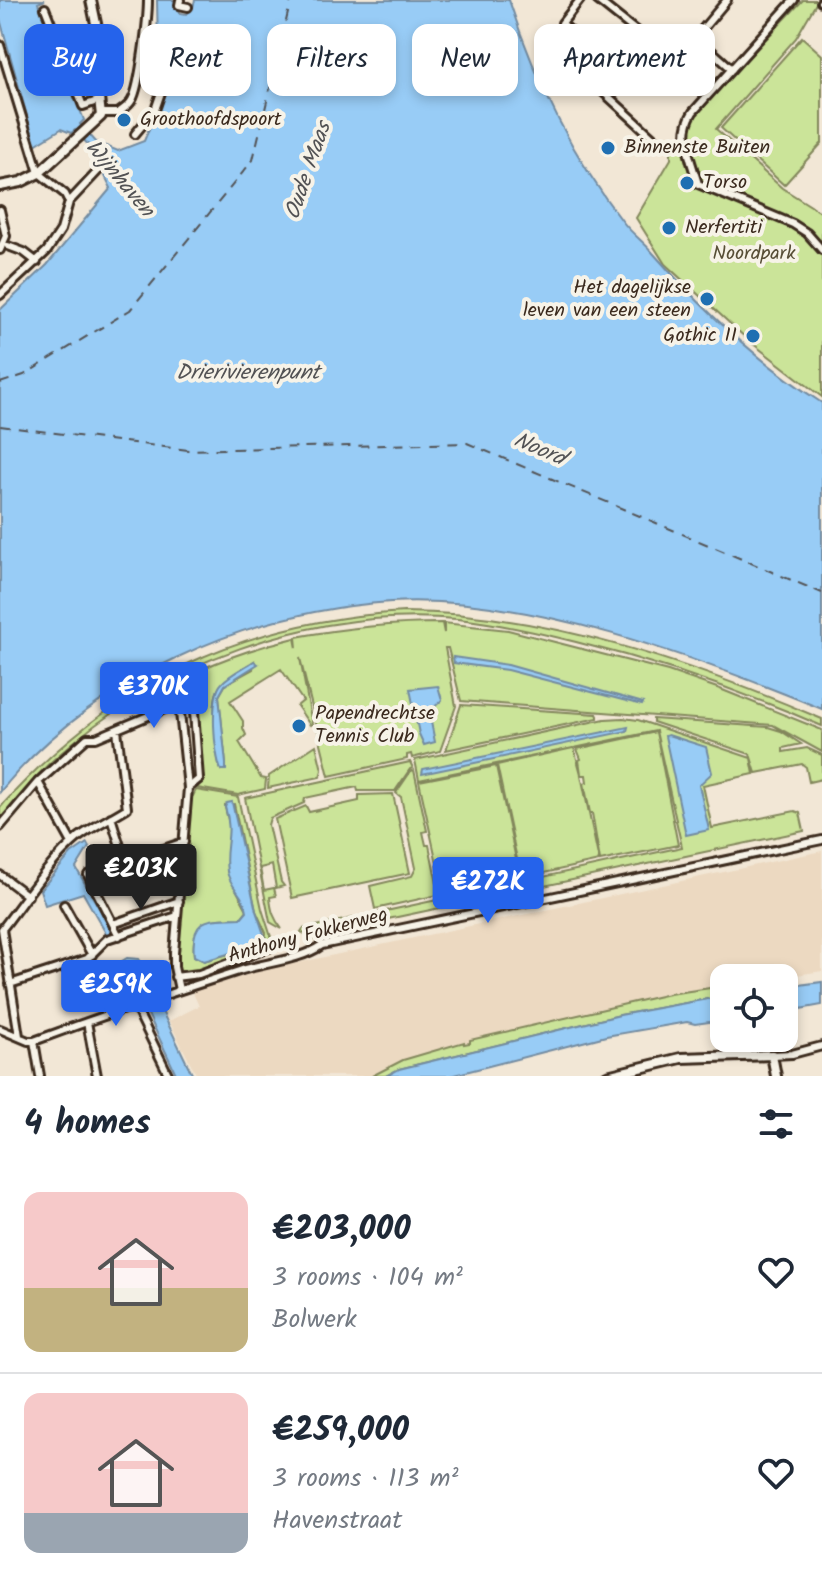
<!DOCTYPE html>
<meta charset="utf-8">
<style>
body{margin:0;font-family:Kalam,sans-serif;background:#f6f6f7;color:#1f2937;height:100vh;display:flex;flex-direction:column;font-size:30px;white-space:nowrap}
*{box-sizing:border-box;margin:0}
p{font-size:26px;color:#747a83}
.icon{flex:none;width:44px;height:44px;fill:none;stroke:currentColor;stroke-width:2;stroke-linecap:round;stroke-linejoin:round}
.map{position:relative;height:1076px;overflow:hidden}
.side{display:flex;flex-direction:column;background:#fff;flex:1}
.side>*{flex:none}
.banner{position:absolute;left:24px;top:24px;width:774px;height:72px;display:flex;gap:16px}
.tools{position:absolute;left:710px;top:964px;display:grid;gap:16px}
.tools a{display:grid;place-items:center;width:88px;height:88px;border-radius:16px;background:#fff;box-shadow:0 4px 12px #0003;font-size:40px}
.price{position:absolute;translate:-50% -68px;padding:0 18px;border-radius:8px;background:#2563eb;color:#fff;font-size:26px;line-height:52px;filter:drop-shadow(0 2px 4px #0008)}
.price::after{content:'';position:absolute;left:50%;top:48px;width:24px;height:18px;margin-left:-12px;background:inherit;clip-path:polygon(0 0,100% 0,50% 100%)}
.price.selected{background:#222;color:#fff}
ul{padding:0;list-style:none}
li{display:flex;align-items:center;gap:24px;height:200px;padding:0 24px}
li+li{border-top:2px solid #e0e1e3}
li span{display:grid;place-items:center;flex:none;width:224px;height:160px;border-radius:16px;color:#555}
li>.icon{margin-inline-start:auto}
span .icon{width:96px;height:96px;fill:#fffc;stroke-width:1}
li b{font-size:34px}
h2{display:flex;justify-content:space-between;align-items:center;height:96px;padding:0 24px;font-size:34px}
.pill{padding:0 28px;border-radius:16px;background:#fff;box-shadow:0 4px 12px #0003;font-size:28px;line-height:72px}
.pill.selected{background:#2563eb;color:#fff}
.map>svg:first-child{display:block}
</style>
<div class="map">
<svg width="822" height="1076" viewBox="0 0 822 1076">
<rect width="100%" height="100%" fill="#f2e7d6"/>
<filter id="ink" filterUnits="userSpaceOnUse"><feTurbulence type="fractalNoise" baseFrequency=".0125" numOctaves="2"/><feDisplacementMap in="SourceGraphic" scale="16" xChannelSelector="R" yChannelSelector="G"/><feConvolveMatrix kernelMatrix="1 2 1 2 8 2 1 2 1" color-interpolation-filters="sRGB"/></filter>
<g filter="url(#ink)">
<!-- built -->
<path fill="#ecd9c1" d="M822,851V971L778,978H724V986L669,994L436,1055L377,1076H197L169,1021L199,1006L192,991L264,970Z"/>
<!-- green -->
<path fill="#cbe499" stroke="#83875c" stroke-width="2" fill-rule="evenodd" d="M803,0H818L796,38L716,129L782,188L822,213V397L748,340L665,264L636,218L671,159V147H678L696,113Z
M802,37L822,55V143L784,185L721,128Z
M404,612C544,612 694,664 822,719V726C742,691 661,663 576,642C537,632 498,623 457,619C311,607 159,662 52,761C33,778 17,799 0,819V808L5,802C114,682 241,621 404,612Z
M442,623L444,633V623L508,630L668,671L720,689L822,730V752L773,725L461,701L448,648H445L456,706L440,751L412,758L411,754L407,755V759L329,776L300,658L312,724L310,725L297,706L303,701L281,669L230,701L243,721V728L246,735L239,742L261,778L266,779L265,789L238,795L197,788L202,778L195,687L139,705L138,702C186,673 239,651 295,638L297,648L296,637C345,628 392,623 442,623ZM254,661L253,669L226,684L219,696L226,764L221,770C216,759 217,745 216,732C212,685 215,686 254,661Z
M461,705L597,714L598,716V718L446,750Z
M623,718L638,720L751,758L754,774L703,785L712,828L795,811L800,813L804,831L322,933L317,941L301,932L303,929L682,847L656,731L574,748L581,774L579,760L581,759L577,749L656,732L678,845L600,861L592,813H590L584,783L587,782L586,775H581L599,861L521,878L497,765L573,748L419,780L415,760L605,719Z
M653,719L768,727L781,731L801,744L783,748V752L807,748L822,755V779L809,782L806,767L802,764L756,773L750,754L653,722Z
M316,745L322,770L320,777L268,788L269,776Z
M410,762L413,768L410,769L395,791H358L357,787L305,798L304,803L270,818L268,825L281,882L284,886L276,888L272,865L260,868L264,890L274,888L276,896L270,897C271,911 274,919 282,929L270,922L245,798Z
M496,766L520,878L446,893L443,891L419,781Z
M414,770L427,831L423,832L426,845H429L439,893L438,895L375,909L370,886L412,876L416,868L401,797L396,793L411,771Z
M196,790L238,797L262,909L272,940L271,944L189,973L181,972L176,966L190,796H193ZM234,804L256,911L266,933L265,944L204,961L194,956C190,920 210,917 240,919L247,910L227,872L230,828L225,808V805Z
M393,794L410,873L292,898L275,819L306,806L309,812L359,801V795Z
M724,986V996L620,1015L399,1069L386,1076H372L403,1060L464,1042V1044L470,1043V1040L669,994Z"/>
<!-- water -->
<path fill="#98ccf6" stroke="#738ba0" stroke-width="2" d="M0,0H45L38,3L84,120L80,124L96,142L118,151L144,141L174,69L158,46L157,0H177L180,13L187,14L193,7L195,0H509C535,79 572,156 623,222C632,234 644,242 653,253C703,310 758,362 822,403V709C698,658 527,594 391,602C317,607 243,626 176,658C109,690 47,734 0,792V310L47,265L111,188L91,148L75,130L71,133L61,129L35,145L0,19Z
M453,657L508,665L643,703L642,705L507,670L454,663Z
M254,661L258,664L225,685L219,696L226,764V770H221C214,754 209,696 222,683C230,674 244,668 254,661Z
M438,686L442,700L429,712L435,742L424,745L419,734L410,689Z
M628,727L627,731L422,774L423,769Z
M668,735L706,747L712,773L699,785L709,830L686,835L665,736Z
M232,802L256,911L266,940L265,943L204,961L194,956C190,914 211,920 241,918L247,911C245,895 229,887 227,871C223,847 234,834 225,807L227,803Z
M87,843L89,847L76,868L114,934L108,937L83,893L45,905L40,890L71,854Z
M127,958L139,959L147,971L151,972L158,1003L193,1076H177L145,1008L136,972L125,966L122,961Z
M822,982V1005L784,1012V987Z
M724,996V1020L695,1024L687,1022L606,1036L450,1076H386L399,1069L620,1015Z"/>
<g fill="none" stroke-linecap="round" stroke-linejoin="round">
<!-- ferry -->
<path stroke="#525254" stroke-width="2" stroke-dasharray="10 8" stroke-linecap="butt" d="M0,383L24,375L130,310L253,160L291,0
M0,426L188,450L467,443L822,593"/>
<defs>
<path id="minor" d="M180,0L179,5L188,7
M580,0L562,23L584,45L600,89L659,143H685
M597,0L641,35L696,37L732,69
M794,0L693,112C678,135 691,160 698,184L793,224L807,233L822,250
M821,2L822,1
M45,8L83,106L100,100
M696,37L727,0
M0,45L39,173L65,194L69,202
M102,113H118C123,109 129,106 132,100C140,87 148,18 148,0
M135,134L155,110L169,69L147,33
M0,210L6,236L0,250
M8,246L24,252L37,262
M0,295L47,251L61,230L69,202L99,170
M38,782L72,843
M111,817L125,862
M0,827L38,782L87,738H96L179,703
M0,875L28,896
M64,905L92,955
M113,924L179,901
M119,936L88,875L184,842
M175,977L199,974L277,945
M10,984L87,959L107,939L177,916
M179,990L174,967V953L188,788L179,703L193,698L199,779L188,788
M135,1006L169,1076
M87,1022L97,1076
M0,1029L28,1041H34L40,1076
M19,1036L2,929C26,898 49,862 79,837C94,826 111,818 127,808L117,730
M34,1041C102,1016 170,993 239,971C266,962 299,961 322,945L822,840
M772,1055L792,1054L822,1046"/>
<path id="tertiary" d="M0,186L21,182L39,173L101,116L96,71L101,47L91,0
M607,1076L681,1058L772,1055L776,1076"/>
</defs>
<!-- minor casing -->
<use href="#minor" stroke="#3b2a1e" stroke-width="12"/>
<!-- tertiary casing -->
<use href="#tertiary" stroke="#3b2a1e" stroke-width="14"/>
<!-- minor -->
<use href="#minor" stroke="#f7f3e8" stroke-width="6"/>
<!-- tertiary -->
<use href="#tertiary" stroke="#f7f3e8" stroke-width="8"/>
</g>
</g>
<!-- markers -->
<g fill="#1f6fb2" stroke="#f7f3e8" stroke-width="3">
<circle cx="124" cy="120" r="8"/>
<circle cx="608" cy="148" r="8"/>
<circle cx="687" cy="183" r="8"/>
<circle cx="669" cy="228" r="8"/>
<circle cx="707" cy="299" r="8"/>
<circle cx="753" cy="336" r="8"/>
<circle cx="299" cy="726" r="8"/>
</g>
<g text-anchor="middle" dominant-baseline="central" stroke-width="8" stroke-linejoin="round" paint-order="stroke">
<!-- poi labels -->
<g font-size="20" fill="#3b2a1e" stroke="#f7f3e8" text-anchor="start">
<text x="140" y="120">Groothoofdspoort</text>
<text x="624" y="148">Binnenste Buiten</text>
<text x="703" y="183">Torso</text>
<text x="685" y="228">Nerfertiti</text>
<text x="691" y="288" text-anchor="end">Het dagelijkse<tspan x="691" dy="23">leven van een steen</tspan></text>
<text x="737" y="336" text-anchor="end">Gothic II</text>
<text x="315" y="714">Papendrechtse<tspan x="315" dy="23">Tennis Club</tspan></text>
</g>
<!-- park labels -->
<g font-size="20" fill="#584f37" stroke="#f7f3e8">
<text x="754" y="254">Noordpark</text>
</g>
<!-- street labels -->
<g font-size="20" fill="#3b2a1e" stroke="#f7f3e8">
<text transform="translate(308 936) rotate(-15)">Anthony Fokkerweg</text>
</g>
<!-- water labels -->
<g font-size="22" font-style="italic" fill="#525254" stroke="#f7f3e8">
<text transform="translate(309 171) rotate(-71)">Oude Maas</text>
<text transform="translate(119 179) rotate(50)">Wijnhaven</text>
<text x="248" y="373">Drierivierenpunt</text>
<text transform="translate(539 450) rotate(23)">Noord</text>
</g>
</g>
</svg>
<div class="tools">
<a><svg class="icon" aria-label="locate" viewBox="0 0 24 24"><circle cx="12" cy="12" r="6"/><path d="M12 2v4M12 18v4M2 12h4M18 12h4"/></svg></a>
</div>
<b class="price" style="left:154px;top:730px">€370K</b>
<b class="price selected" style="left:141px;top:912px">€203K</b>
<b class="price" style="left:488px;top:925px">€272K</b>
<b class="price" style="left:116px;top:1028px">€259K</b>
<div class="banner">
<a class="pill selected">Buy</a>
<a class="pill">Rent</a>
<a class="pill">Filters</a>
<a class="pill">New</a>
<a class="pill">Apartment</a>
</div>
</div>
<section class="side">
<h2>4 homes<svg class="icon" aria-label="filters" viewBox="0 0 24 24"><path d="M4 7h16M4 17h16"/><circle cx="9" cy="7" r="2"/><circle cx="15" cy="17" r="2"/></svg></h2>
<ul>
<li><span style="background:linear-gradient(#f6c9c9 60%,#c2b280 0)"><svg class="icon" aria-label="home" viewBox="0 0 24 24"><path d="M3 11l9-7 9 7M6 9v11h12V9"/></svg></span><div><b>€203,000</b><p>3 rooms · 104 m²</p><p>Bolwerk</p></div><svg class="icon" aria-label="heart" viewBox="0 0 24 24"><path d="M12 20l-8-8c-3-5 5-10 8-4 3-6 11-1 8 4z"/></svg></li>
<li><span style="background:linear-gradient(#f6c9c9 75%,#9aa5b1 0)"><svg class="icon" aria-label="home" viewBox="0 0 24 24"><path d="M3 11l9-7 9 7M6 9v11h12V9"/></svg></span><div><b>€259,000</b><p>3 rooms · 113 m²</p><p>Havenstraat</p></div><svg class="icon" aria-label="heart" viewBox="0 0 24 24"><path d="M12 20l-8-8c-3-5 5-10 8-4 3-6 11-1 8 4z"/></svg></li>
</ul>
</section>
